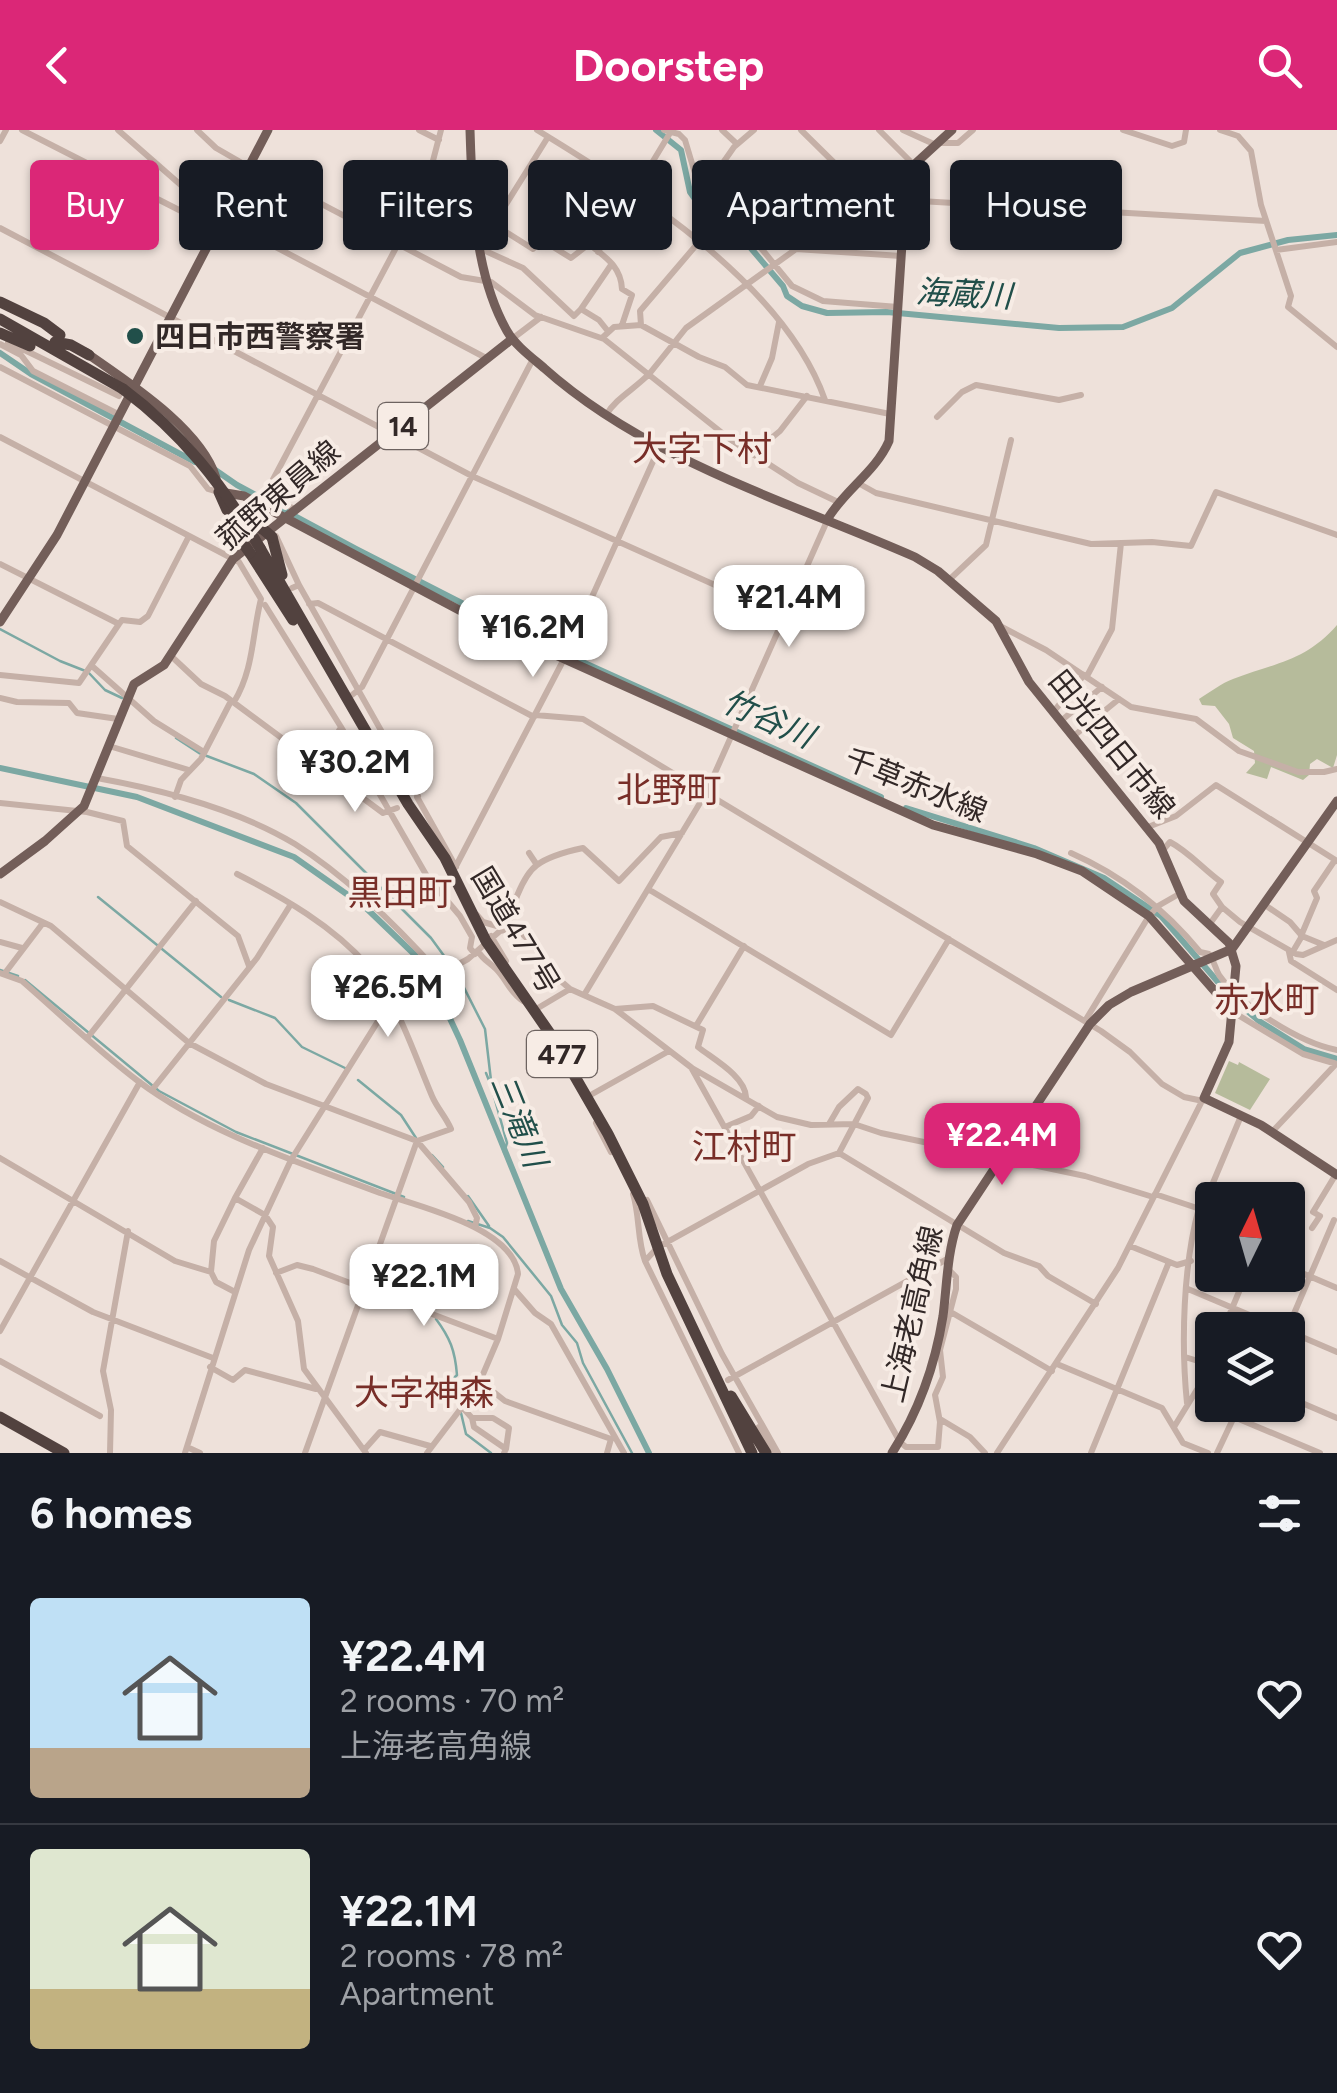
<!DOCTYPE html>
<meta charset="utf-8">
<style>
body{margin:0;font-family:Figtree,"Noto Sans JP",sans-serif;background:#242831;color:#f1f3f6;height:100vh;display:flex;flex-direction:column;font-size:38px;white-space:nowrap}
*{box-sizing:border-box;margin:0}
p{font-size:32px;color:#9ea1a6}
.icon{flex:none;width:55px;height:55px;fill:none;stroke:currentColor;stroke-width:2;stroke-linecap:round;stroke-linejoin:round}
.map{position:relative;height:1323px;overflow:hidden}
.sheet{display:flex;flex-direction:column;background:#171b24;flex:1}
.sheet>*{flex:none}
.banner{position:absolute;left:30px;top:30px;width:1278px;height:90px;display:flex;gap:20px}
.needle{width:65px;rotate:5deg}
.buttons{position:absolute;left:1195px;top:1052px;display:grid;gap:20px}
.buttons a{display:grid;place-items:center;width:110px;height:110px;border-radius:10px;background:#171b24;box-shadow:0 2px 8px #0004;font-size:50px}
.price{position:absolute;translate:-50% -85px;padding:0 22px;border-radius:20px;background:#fff;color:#222;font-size:32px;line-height:65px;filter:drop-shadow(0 2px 5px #0008)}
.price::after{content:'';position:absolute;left:50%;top:60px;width:30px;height:22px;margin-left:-15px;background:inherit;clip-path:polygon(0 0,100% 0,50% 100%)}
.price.on{background:#db2777;color:#fff}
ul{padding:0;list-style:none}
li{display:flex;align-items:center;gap:30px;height:250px;padding:0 30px}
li+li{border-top:2px solid #363941}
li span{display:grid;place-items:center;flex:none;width:280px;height:200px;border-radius:10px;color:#555}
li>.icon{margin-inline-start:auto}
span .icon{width:120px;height:120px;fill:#fffc;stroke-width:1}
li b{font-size:42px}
h2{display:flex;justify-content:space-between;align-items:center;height:120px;padding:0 30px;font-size:42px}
.pill{padding:0 35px;border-radius:10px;background:#171b24;box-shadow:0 2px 8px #0004;font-size:35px;line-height:90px}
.pill.on{background:#db2777;color:#fff}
header{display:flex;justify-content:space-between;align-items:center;height:130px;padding:0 30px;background:#db2777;color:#fff;font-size:45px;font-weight:700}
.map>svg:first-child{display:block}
</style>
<header><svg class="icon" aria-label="back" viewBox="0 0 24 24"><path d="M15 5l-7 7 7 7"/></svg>Doorstep<svg class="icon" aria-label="search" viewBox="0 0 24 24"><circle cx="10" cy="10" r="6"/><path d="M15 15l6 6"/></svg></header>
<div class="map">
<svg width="1337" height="1323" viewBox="0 0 1337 1323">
<rect width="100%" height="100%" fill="#eee1da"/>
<!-- green -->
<path fill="#b6bb9b" d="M1337,495V625L1333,638L1317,629L1310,634L1309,645L1303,650L1271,637L1267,649L1246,643L1255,633L1254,621L1233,608L1229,594L1215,576L1202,575L1199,569C1210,562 1222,553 1233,549C1275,533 1306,531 1337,495Z
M1229,931L1238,935L1239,932L1270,949L1250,980L1215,963Z"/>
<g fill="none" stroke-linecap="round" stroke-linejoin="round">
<!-- stream -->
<path stroke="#7ca8a3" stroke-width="2.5" d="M0,499L60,531L88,542L105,560L122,568
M176,608L199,623L254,644L296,673L431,808L450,834
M98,767L221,867
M0,840L18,846
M455,840L485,899L492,959L507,1013L504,1022
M25,850L159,961L236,1002L404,1067
M229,870L275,888L302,917L345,938
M486,943L492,958
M358,950L401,985L416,1008
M432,1025L443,1037
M468,1066L489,1096
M468,1091L490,1098L503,1107L551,1166L562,1195L577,1213L583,1233L632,1323
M409,1169L415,1150L413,1141
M436,1189C450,1208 455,1220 457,1245L453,1249L461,1276
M461,1283L466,1304L491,1323"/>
<!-- river -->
<path stroke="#7ca8a3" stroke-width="6" d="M656,0L681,20L690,62L707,86L749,116L783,156L787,166L802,176L827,183L887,182L1059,198L1123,197L1172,178L1240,123L1288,110L1337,105
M0,223L31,244L195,332
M211,337L237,355L356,419L536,511L881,667
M0,638L137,667L294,727L365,777L415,825L431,848L460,910L561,1159L607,1239L649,1323
M906,678L1034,718L1104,748L1161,786L1230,866L1259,891L1304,919L1337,929"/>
<!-- minor -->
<path stroke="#c5b0a7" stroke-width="6" d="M22,0L181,81L196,67
M118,0L215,85L488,229
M197,0L216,18L249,37
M419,0L439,10
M537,0C637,61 785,155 825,270
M664,0L679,4L685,10L700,60L708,74L756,112L792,156L823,171L898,177
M722,0L737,14
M801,0L868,66
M879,0L912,33
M903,0L936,15
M1123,0L1172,16L1184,12L1186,0
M1220,0L1238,6L1251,21L1261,75L1291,166L1288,177L1337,217
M0,11L6,0
M939,13H958L973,0
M251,37L461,147L491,152L535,185L604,209L731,310L798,353L838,372
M697,48L720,37L734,17L754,0
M868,68L1266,91
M495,95L533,119L542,110L571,128L589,114C605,127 621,136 622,159L632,165L622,195
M0,98L472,346L784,486
M480,116L548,7
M481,119L523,138L574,186L581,179L599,190L607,200
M796,119L901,126
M1276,120L1337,112
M598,122L670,3
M581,179L611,135
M641,195L640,181L698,113
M602,208L614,197L641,195L699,227L725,237L747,255L890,284
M512,209L541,187
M8,212L119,266
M0,214L21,225L33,241L120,285
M0,237L190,336L208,359L218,362
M650,243L686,198L916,33
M760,256L772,228L779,192
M606,285C617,267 635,259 650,243
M937,287L962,262L976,255L1059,270L1081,265
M0,307L239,432L261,469C252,504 254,539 234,572
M752,324L780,301L807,266
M858,353L876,363L1091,414L1152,412L1191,416L1216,362L1337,405
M266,364L296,380
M260,374L424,65L441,0
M249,397L261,375
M276,406L299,455
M0,434L119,494L122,490L140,492L148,486L189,406
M949,450L986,415L1011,310
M292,458L299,455L418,666
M309,474L318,473L534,587
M265,475L341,597L320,636
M1000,496L1046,520L1131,577L1196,589L1239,621L1298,642H1324L1337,639
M170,525L201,554L225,566L383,683L397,678
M92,536L154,591L204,622
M0,545L79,553L119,494
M1087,546L1112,499L1121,413
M352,565L362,557L533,229
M0,568L17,572L69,573L77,583L118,589
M1054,581L1084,545
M535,585L583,589L1101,901L1130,922L1162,954L1184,967L1203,971
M1062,590L1102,557
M341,597L428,748L460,786L472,807L470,818L475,824
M1075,605L1119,569
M109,616L189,640
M97,648C163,660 237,679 295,714C349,748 397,796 439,843
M175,667L181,650L201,629L231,571
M417,667L456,737
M0,673L87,682L123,691L127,716L238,806L249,836
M1148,697L1176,686L1216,655L1337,731
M1163,720L1170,712C1189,722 1203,739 1221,752L1213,764L1222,777L1209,795
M529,723L537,735
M1071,723C1123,746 1164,778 1200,822L1209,824C1215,832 1215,838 1219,845C1241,876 1300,913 1337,920
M456,736L564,529L660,316
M237,744C284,768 333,796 368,836C398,872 414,924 432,966C437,978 446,987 451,999L417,1011L305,1323
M648,759L891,905L949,809
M0,772L51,796L189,913L266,954L417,1011L469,1072L477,1088L475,1097
M1265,775L1290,792L1302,806L1324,815
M1222,777L1240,792L1296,824L1303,825L1337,810
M477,785L483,792L497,796L509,790
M510,799C508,783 523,745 537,735C549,726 569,721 583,718L619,751L661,707L682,703
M491,806L506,831
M1301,806L1317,768L1314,761L1335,730
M0,812L22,818
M478,821C483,830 489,832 496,839C507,850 509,862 523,871
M1289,822L1291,831L1337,860
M1292,823L1302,806
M0,843L22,851C60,884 98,921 138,951C209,1004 298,1032 380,1063C418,1076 514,1098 518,1144L498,1209L478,1256L427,1323
M5,843L43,793
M584,865L706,663L827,391
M538,878L570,859
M615,879L653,876L703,900L698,917C713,929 745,946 746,967
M1233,882L1303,924L1337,934
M1085,891L1149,786L1158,776L1179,764
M696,896L744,816
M88,907L196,771
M692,939L900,1312L906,1317H938L940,1292L935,1265L943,1247L940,1220L956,1159V1147L948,1139
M152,960L257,828L291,774
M587,967L669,921
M596,993L611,1022
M725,997L751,986L759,976
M1272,1002L1335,935
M263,1018L235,1068L265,1085L273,1097L269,1126L298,1191L304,1239L366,1323
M839,1023L1004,1123L1039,1136L1048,1146L1096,1174
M0,1028L175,1131L211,1142L216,1152L235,1162
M633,1064C640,1087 637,1109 645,1131
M1155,1064L1212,1083
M647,1070L722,1224L778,1323
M1202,1079L1241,986
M1312,1098L1320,1086L1313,1082L1336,1044
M1130,1116L1177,1135L1191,1131
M0,1131L93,1182L213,1228
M1288,1137L1337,1158
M1293,1139L1299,1125
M211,1142L214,1111L235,1068
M276,1143L297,1135L313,1139L498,1209
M514,1159L535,1183L551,1194L624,1323
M1188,1159L1285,1200
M949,1181L1052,1241
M1223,1200L1246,1145
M1287,1200L1334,1090
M0,1201L140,952
M1288,1201L1337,1222
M1185,1227L1211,1235
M0,1231L100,1286
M1057,1234L1162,1278L1183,1313L1208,1323
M210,1237L233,1250L245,1240L316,1259
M728,1250L949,1128
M476,1261L490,1259L505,1271L611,1309L607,1323
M1288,1267L1337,1288
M1187,1273C1181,1214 1183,1135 1199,1078
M463,1278L472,1288L474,1297L506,1319L504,1323
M472,1288H493L509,1298L506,1319
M940,1289L970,1307L985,1323
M759,1297L772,1323
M1174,1297L1201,1253L1212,1226
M187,1317L200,1323
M364,1320L380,1302L430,1316
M110,1323L111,1280L103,1241L128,1101
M185,1323L249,1120L291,1030L390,872L468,829L500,801L510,799L520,802L531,812L554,845L570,859L615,879L692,938L777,987L811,995L854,994L881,1003L1085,1046L1153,1067
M739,1323L645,1131L658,1117L808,1034L839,1023L868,968L866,964L858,959L839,977L829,994
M997,1323L1118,1138L1203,969
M1091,1323L1169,1132
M1217,1323L1234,1287L1320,1323"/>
<!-- major -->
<path stroke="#735e59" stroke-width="9" d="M470,0C472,65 474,143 507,201C515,215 531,227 544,238C647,330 790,372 915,427L938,441L996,491L1029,552L1159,713L1184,771L1229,813L1236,836L1229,912L1204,968L1261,995L1337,1045
M85,222C126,251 201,298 216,348
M220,362L244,366L478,490L933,695L1037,724L1082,741L1149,786L1233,882
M827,390C844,360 875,343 889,311L906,53L916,33L952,0
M0,492L57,405L268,0
M0,744L45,711L84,676L134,554L164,535L233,429L512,209
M892,1323C919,1281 935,1236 943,1186C947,1155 947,1124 957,1095L1090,894L1109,875L1131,862L1232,819L1337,671"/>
<!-- highway -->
<path stroke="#52423f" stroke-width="11" d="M0,172L44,193L60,205
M0,189L123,259
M0,203L30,216
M55,212L71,215L89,225
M219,362L227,380L244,391
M272,407L282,445
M260,418L408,674L445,728L486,811L551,905L608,1004L643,1074L667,1144L752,1323
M250,423L293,490
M731,1266L766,1323
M0,1287L64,1323"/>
<!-- highway-bridge -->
<path stroke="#52423f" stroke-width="11" d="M123,259C182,303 223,355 260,418
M248,393L264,400L272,407
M234,400L250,423"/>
</g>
<!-- markers -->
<circle fill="#214f4a" stroke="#f7ece5" stroke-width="4" cx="135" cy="206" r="10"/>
<g text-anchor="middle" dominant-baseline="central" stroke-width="8" stroke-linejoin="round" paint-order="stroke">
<!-- shield labels -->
<g fill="#f7ece5" stroke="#6d6360" stroke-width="2.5">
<rect x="378" y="273" width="50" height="46" rx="8"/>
<rect x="527" y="901" width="70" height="46" rx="8"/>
</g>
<g font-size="28" font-weight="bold" fill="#322827">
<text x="403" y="296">14</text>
<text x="562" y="924">477</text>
</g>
<!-- poi labels -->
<g font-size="30" font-weight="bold" fill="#322827" stroke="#f7ece5" text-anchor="start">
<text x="155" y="206">四日市西警察署</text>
</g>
<!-- street labels -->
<g font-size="30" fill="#322827" stroke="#f7ece5">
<text transform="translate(278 365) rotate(-40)">菰野東員線</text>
<text transform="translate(1112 614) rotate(51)">田光四日市線</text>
<text transform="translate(916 655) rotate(22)">千草赤水線</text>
<text transform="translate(516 800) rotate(59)">国道477号</text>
<text transform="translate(912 1184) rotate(-77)">上海老高角線</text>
</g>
<!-- water labels -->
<g font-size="32" font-style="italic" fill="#214f4a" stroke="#f7ece5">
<text transform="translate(964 164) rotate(3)">海蔵川</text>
<text transform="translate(768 589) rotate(24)">竹谷川</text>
<text transform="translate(519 991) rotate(68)">三滝川</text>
</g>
<!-- quarter labels -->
<g font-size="35" fill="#782e28" stroke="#f7ece5">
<text x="702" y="319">大字下村</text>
<text x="669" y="660">北野町</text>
<text x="400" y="763">黒田町</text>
<text x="1267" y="870">赤水町</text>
<text x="744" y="1017">江村町</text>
<text x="424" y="1263">大字神森</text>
</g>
</g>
</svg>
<div class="buttons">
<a><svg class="needle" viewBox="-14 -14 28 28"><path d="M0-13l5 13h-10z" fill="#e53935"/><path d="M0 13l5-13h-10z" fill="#9ea1a6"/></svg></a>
<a><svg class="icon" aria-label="layers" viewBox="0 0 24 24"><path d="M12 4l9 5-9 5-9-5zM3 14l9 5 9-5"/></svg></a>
</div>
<b class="price" style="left:789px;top:520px">¥21.4M</b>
<b class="price" style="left:533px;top:550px">¥16.2M</b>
<b class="price" style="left:355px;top:685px">¥30.2M</b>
<b class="price" style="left:388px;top:910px">¥26.5M</b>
<b class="price on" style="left:1002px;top:1058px">¥22.4M</b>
<b class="price" style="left:424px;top:1199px">¥22.1M</b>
<div class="banner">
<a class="pill on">Buy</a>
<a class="pill">Rent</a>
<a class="pill">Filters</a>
<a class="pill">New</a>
<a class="pill">Apartment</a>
<a class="pill">House</a>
</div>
</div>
<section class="sheet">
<h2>6 homes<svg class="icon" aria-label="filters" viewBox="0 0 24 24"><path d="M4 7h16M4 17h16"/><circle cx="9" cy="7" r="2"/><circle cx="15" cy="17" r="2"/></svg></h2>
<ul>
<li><span style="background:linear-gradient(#bfe0f5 75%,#b9a48a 0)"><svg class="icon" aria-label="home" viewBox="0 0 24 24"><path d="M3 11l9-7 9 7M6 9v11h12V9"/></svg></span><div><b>¥22.4M</b><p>2 rooms · 70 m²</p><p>上海老高角線</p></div><svg class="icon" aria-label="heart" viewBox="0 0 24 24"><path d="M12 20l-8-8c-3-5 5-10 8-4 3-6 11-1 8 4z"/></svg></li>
<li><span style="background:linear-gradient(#dfe7d0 70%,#c2b280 0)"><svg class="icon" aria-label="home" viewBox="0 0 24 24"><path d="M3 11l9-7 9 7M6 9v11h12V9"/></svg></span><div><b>¥22.1M</b><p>2 rooms · 78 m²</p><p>Apartment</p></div><svg class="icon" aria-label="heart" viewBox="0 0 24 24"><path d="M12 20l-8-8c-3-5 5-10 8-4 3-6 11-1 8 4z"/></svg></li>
</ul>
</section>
